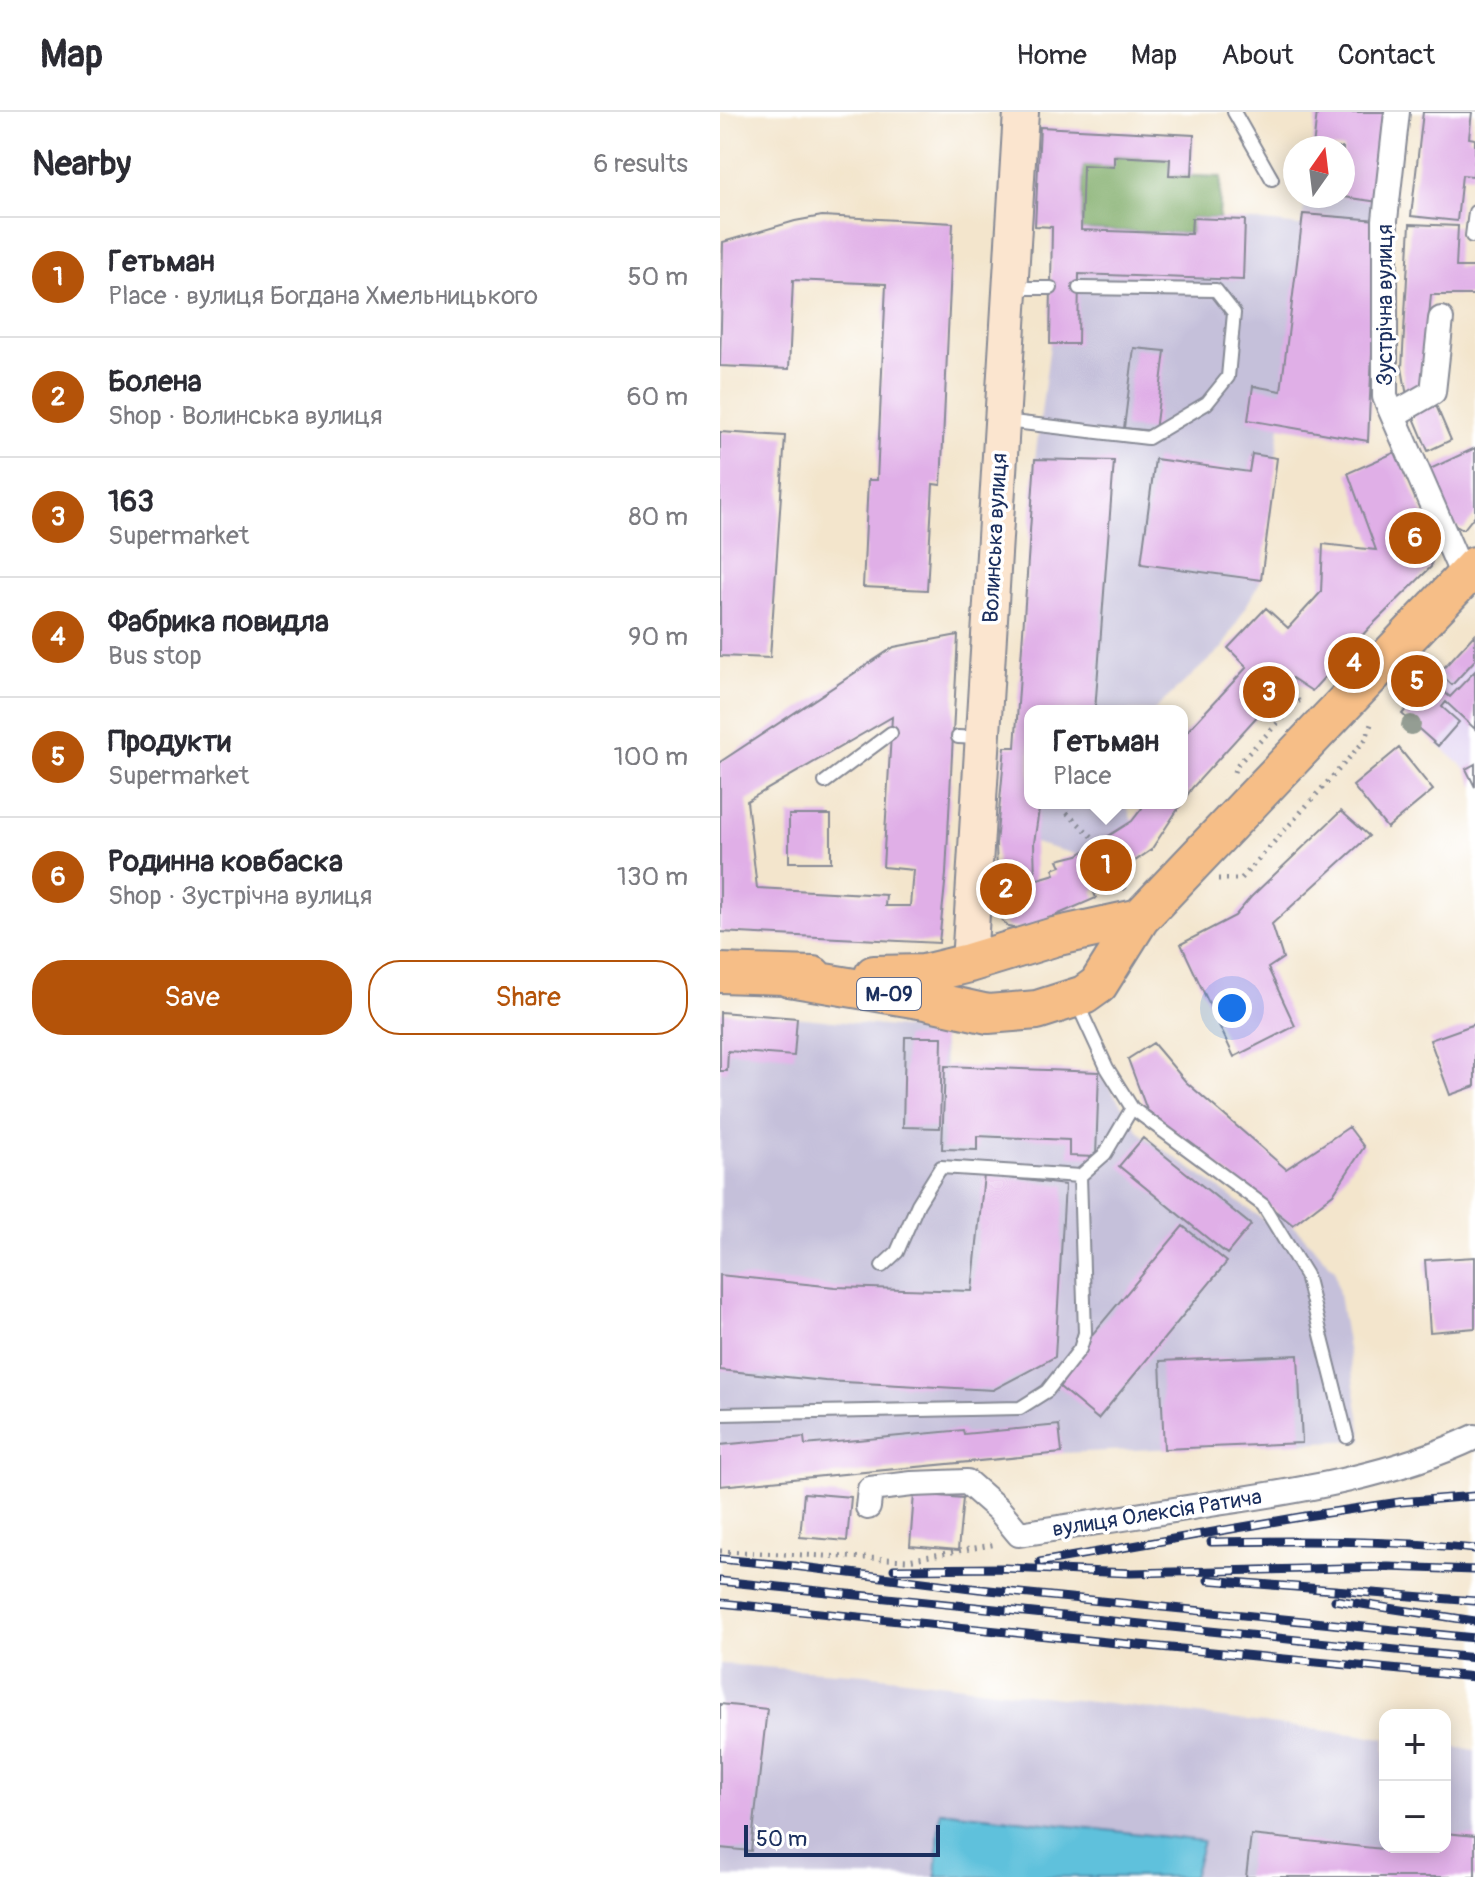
<!DOCTYPE html>
<html lang="en">
<head>
<meta charset="utf-8">
<style>
	:root { --surface:#fff; --page:#f7f7f7; --text:#2b2b33; --muted:#7c7c81; --line:#e1e1e2; --accent:#b45309 }
	body { margin:0; font-family:Pangolin,sans-serif; background:var(--page); color:var(--text) }
	.controls { position:absolute; right:24px; bottom:24px; display:grid; overflow:hidden; border-radius:16px; box-shadow:0 4px 20px #0003 }
	.controls button { width:72px; height:72px; display:grid; place-items:center; padding:0; border:0; border-bottom:2px solid var(--line); background:var(--surface); color:var(--text); font:40px sans-serif }
	.compass { position:absolute; left:563px; top:24px; width:72px; height:72px; border-radius:50%; background:var(--surface); box-shadow:0 4px 20px #0003; rotate:14deg }
	.scale { position:absolute; left:24px; bottom:20px; width:196px; box-sizing:border-box; padding-left:8px; border:4px solid #1b2f5e; border-top:0; font-size:22px; line-height:28px; white-space:nowrap; color:#1b2f5e; -webkit-text-stroke:6px #fff; paint-order:stroke }
	.you { position:absolute; left:512px; top:896px; width:28px; height:28px; margin:-20px; border:6px solid #fff; border-radius:50%; background:#1a73e8; box-shadow:0 0 0 12px #1a73e833 }
	.badge { display:grid; place-items:center; width:52px; height:52px; border-radius:50%; background:var(--accent); color:#fff; font-size:26px; font-weight:700 }
	.pin { position:absolute; translate:-50% -50%; border:4px solid #fff; box-shadow:0 2px 8px #0006 }
	.popup { position:absolute; left:304px; top:593px; width:164px; height:104px; box-sizing:border-box; display:grid; place-content:center; border-radius:16px; background:var(--surface); filter:drop-shadow(0 2px 6px #0005); font-size:26px; white-space:nowrap; color:var(--muted) }
	.popup b { font-size:30px; color:var(--text) }
	.popup::after { content:''; position:absolute; left:50%; top:100%; margin-left:-16px; border:16px solid transparent; border-top-color:var(--surface) }
	.list { margin:0; padding:0; list-style:none }
	h2 { display:flex; justify-content:space-between; align-items:center; height:104px; margin:0; padding:0 32px; font-size:34px }
	h2 small { font-size:26px; font-weight:400; color:var(--muted) }
	.list li { display:grid; grid-template-columns:52px 1fr auto; gap:24px; align-items:center; box-sizing:border-box; height:120px; padding:0 32px; border-top:2px solid var(--line) }
	.list b { display:block; font-size:30px; white-space:nowrap }
	.list p { margin:0; font-size:26px; white-space:nowrap; color:var(--muted) }
	.list em { font-size:26px; font-style:normal; color:var(--muted) }
	.actions { display:flex; gap:16px; padding:24px 32px }
	.actions a { flex:1; padding:18px 0; border:2px solid var(--accent); border-radius:32px; text-align:center; font-size:28px; color:var(--accent) }
	.actions .main { background:var(--accent); color:#fff }
	.map { position:relative; flex:none; width:755px; height:1765px; overflow:hidden }
	header { display:flex; align-items:center; gap:48px; box-sizing:border-box; height:112px; padding:0 40px; background:var(--surface); border-bottom:2px solid var(--line) }
	header strong { font-size:38px }
	nav { display:flex; gap:44px; margin-inline-start:auto; font-size:28px }
	main { display:flex }
	aside { flex:1; background:var(--surface) }
	.map>svg:first-child { display:block }
	.built { fill:#e2d4f3 }
	.industrial { fill:#c5c0da }
	.forest { fill:#79a862; stroke:#4a6c60; stroke-width:2 }
	.water { fill:#5ec1dc; stroke:#3c789d; stroke-width:2 }
	.building { fill:#e0afe7; fill-rule:evenodd }
	.lines { fill:none; stroke-linecap:round; stroke-linejoin:round }
	.lane-casing { stroke:#878a95; stroke-width:16 }
	.street-casing { stroke:#878a95; stroke-width:28 }
	.secondary-casing { stroke:#878a95; stroke-width:38 }
	.primary-casing { stroke:#878a95; stroke-width:42 }
	.path { stroke:#878a95; stroke-width:5; stroke-dasharray:2 6; stroke-linecap:butt }
	.lane { stroke:#fff; stroke-width:12 }
	.street { stroke:#fff; stroke-width:24 }
	.secondary { stroke:#fbe5cf; stroke-width:34 }
	.primary { stroke:#f6be87; stroke-width:38 }
	.rail-casing { stroke:#1b2f5e; stroke-width:9 }
	.rail { stroke:#fff; stroke-width:6; stroke-dasharray:18; stroke-linecap:butt }
	.tree { fill:#949d93 }
	.labels { text-anchor:middle; dominant-baseline:central; stroke-width:7; stroke-linejoin:round; paint-order:stroke }
	.shield { fill:#fff; stroke:#5f6d8e; stroke-width:2 }
	.shield-label { font-size:20px; font-weight:bold; fill:#1b2f5e }
	.street-label { font-size:22px; fill:#1b2f5e; stroke:#fff }
</style>
</head>
<body>
<header>
<strong>Map</strong>
<nav><a>Home</a><a>Map</a><a>About</a><a>Contact</a></nav>
</header>
<main>
<aside>
<h2>Nearby<small>6 results</small></h2>
<ul class="list">
<li><span class="badge">1</span><div><b>Гетьман</b><p>Place · вулиця Богдана Хмельницького</p></div><em>50 m</em></li>
<li><span class="badge">2</span><div><b>Болена</b><p>Shop · Волинська вулиця</p></div><em>60 m</em></li>
<li><span class="badge">3</span><div><b>163</b><p>Supermarket</p></div><em>80 m</em></li>
<li><span class="badge">4</span><div><b>Фабрика повидла</b><p>Bus stop</p></div><em>90 m</em></li>
<li><span class="badge">5</span><div><b>Продукти</b><p>Supermarket</p></div><em>100 m</em></li>
<li><span class="badge">6</span><div><b>Родинна ковбаска</b><p>Shop · Зустрічна вулиця</p></div><em>130 m</em></li>
</ul>
<div class="actions"><a class="main">Save</a><a>Share</a></div>
</aside>
<div class="map">
<svg width="755" height="1765" viewBox="0 0 755 1765">
	<rect width="100%" height="100%" fill="#fff"/>
	<filter id="ink" filterUnits="userSpaceOnUse"><feTurbulence type="fractalNoise" baseFrequency=".0125" numOctaves="2"/><feDisplacementMap in="SourceGraphic" scale="16" xChannelSelector="R" yChannelSelector="G"/><feConvolveMatrix kernelMatrix="1 2 1 2 8 2 1 2 1" color-interpolation-filters="sRGB"/></filter>
	<filter id="wash" filterUnits="userSpaceOnUse"><feTurbulence type="fractalNoise" baseFrequency=".006" numOctaves="4" result="noise"/><feDisplacementMap in="SourceGraphic" scale="32" xChannelSelector="R" yChannelSelector="G"/><feGaussianBlur stdDeviation="1.8" result="paint"/><feColorMatrix in="noise" values="0 0 0 0 0 0 0 0 0 0 0 0 0 0 0 0 0 1.4 0 .05"/><feComposite in="paint" operator="in"/></filter>
	<g filter="url(#wash)">
		<rect width="100%" height="100%" fill="#f3e5cc"/>
		<path class="built" d="M755,522V675L746,657L682,602Z"/>
		<path class="industrial" d="M597,0H670L658,108L648,329L560,314L541,468L503,535L433,599H310V691H406L412,709L430,738L373,778L358,743L314,731L276,732L285,635H295L315,347L330,232L332,115L471,122L472,106L525,108L581,114L586,84H623V36H592Z
			M0,900L85,906L192,917L222,925L225,954L379,960L420,1021L547,1110L559,1098L615,1158L643,1328L342,1341L0,1374Z
			M0,1552L145,1562L665,1626V1735H725V1634L755,1638V1765H0Z"/>
		<path class="forest" d="M394,44L450,47V63L501,65L499,107L472,106L471,122L361,118L363,53L393,55Z"/>
		<path class="water" d="M220,1699L483,1729L473,1765H216Z"/>
		<g id="blocks">
			<path class="building" d="M597,0H670L659,90L623,85V36H593Z
				M703,0H752L749,26L755,27V47L753,64L742,63L737,109L691,104Z
				M320,15L474,23L472,64L449,63L450,47L394,44V55L363,53L361,118L471,122L472,106L525,108L523,168L359,162L358,232H330L332,115L315,114Z
				M583,102L658,108L648,329L528,308L533,274L561,279Z
				M102,104L233,111L221,373L213,372L207,478L143,475L148,368H157L166,172L73,168L69,257L0,254L3,130L75,109Z
				M690,112L738,114L736,155H755V183H711L703,270L687,284L682,256Z
				M414,236L445,239L435,319L404,316Z
				M715,291L731,328L708,339L692,301Z
				M0,320L65,324L50,546L0,544Z
				M755,336V403L744,417H741L733,412L710,357Z
				M678,339L714,431L711,455L649,516L592,579L572,566L472,676L462,691V625L527,555L508,536L546,496L568,516L601,480L603,432L656,438L628,361Z
				M532,342L557,346L541,468L421,452L435,347L529,360Z
				M315,347L394,349L375,599H310V691H320L314,731L315,768L335,762L333,757L341,754L338,748L358,743L412,709L422,696L420,691H462L431,738L373,778L376,786L304,817L288,815L279,805L275,791L277,760L276,732L285,635H295Z
				M755,522V548L732,573L719,561Z
				M238,523L226,762L219,831L0,820V650L174,535ZM172,605L163,755L193,758L190,794H165L166,783L37,776L27,689Z
				M755,559V617L726,590L722,595L739,610L718,634L682,602L711,569L730,585Z
				M679,636L713,678L667,716L633,674Z
				M755,652V675L746,657Z
				M621,699L649,724L552,812L563,846L548,856L575,914L514,945L461,832L515,804L531,785Z
				M69,703H111V750H69Z
				M0,900L77,906L74,944L8,939L7,959H0Z
				M755,912V974L730,983L710,928Z
				M185,925H222L220,1016L183,1015Z
				M433,931L466,970L566,1057L629,1015L644,1035L613,1082L573,1113L427,998L408,947Z
				M225,954L379,960L376,1045L349,1044V1028L257,1024V1038L222,1037Z
				M423,1026L531,1113L507,1142L399,1054Z
				M264,1063L345,1073L335,1245L273,1278L105,1269L0,1258V1163L115,1175L252,1179Z
				M463,1114L507,1150L378,1307L335,1271L360,1237Z
				M755,1145V1216L710,1220L705,1148Z
				M578,1243L582,1331L444,1337L440,1249Z
				M339,1313L342,1341L0,1374V1333L84,1325L85,1333L243,1318L244,1322Z
				M84,1381L131,1385L127,1429L80,1425Z
				M194,1382L243,1386L238,1438L190,1434Z
				M0,1592L47,1597L31,1739L0,1736Z
				M725,1721L755,1724V1765H526L531,1723L662,1737L663,1725H665V1735H725Z"/>
		</g>
	</g>
	<g filter="url(#ink)">
		<use href="#blocks" fill-opacity="0" stroke="#878a95" stroke-width="2"/>
		<g class="lines">
			<defs>
				<path id="lane" d="M514,0L552,67
					M752,124L755,100
					M294,176H331
					M285,309L428,326L487,291L508,265L514,201L496,178L359,176
					M238,625L260,626
					M105,670L171,621
					M364,888L363,904L387,956L412,996L543,1093L586,1163L627,1325
					M162,1154L177,1140L198,1092L221,1055L360,1064L385,1042L412,996
					M0,1302L300,1296L327,1279L360,1237L365,1221L360,1064"/>
				<path id="street" d="M677,0L665,108V285L744,466
					M673,303L713,280L721,207
					M148,1395L150,1377L192,1372L247,1370L279,1398L299,1422C365,1412 431,1402 497,1391C584,1378 675,1363 755,1325"/>
				<path id="secondary" d="M249,851L301,0"/>
				<path id="primary" d="M0,861L93,864
					M154,863L204,862L249,851L334,825L420,806
					M69,865L205,888L268,902L317,898L364,883L378,873L420,806L755,454"/>
			</defs>
			<use href="#lane" class="lane-casing"/>
			<use href="#street" class="street-casing"/>
			<use href="#secondary" class="secondary-casing"/>
			<use href="#primary" class="primary-casing"/>
			<path class="path" d="M514,660L516,654L579,589H584
				M347,701L378,730
				M394,764L407,779
				M498,767H521L646,627L652,609
				M0,1439L188,1448L277,1432"/>
			<use href="#lane" class="lane"/>
			<use href="#street" class="street"/>
			<use href="#secondary" class="secondary"/>
			<use href="#primary" class="primary"/>
			<defs>
				<path id="rail" d="M491,1430C579,1428 667,1428 755,1437
					M0,1447L74,1454L259,1477L755,1526
					M320,1450L586,1404L680,1390L755,1384
					M174,1457L284,1456L411,1461L668,1455L755,1458
					M488,1468L755,1489
					M0,1469L755,1546
					M615,1488L755,1509
					M0,1491L387,1530L755,1565"/>
			</defs>
			<use href="#rail" class="rail-casing"/>
			<use href="#rail" class="rail"/>
		</g>
		<circle class="tree" cx="691" cy="613" r="10"/>
	</g>
	<g class="labels">
		<rect class="shield" x="137" y="866" width="64" height="32" rx="6"/>
		<g class="shield-label">
			<text x="169" y="882">М-09</text>
		</g>
		<g class="street-label">
			<text transform="translate(665 193) rotate(-90)">Зустрічна вулиця</text>
			<text transform="translate(275 426) rotate(-87)">Волинська вулиця</text>
			<text transform="translate(437 1401) rotate(-9)">вулиця Олексія Ратича</text>
		</g>
	</g>
</svg>
<div class="controls">
<button>+</button>
<button>−</button>
</div>
<svg class="compass" viewBox="-18 -18 36 36"><path d="M0-13l5 13h-10z" fill="#e53935"/><path d="M0 13l5-13h-10z" fill="#7c7c81"/></svg>
<div class="scale">50 m</div>
<div class="you"></div>
<div class="pin badge" style="left:386px;top:753px">1</div>
<div class="popup"><b>Гетьман</b>Place</div>
<div class="pin badge" style="left:286px;top:777px">2</div>
<div class="pin badge" style="left:549px;top:580px">3</div>
<div class="pin badge" style="left:634px;top:551px">4</div>
<div class="pin badge" style="left:697px;top:569px">5</div>
<div class="pin badge" style="left:695px;top:426px">6</div>
</div>
</main>
</body>
</html>
